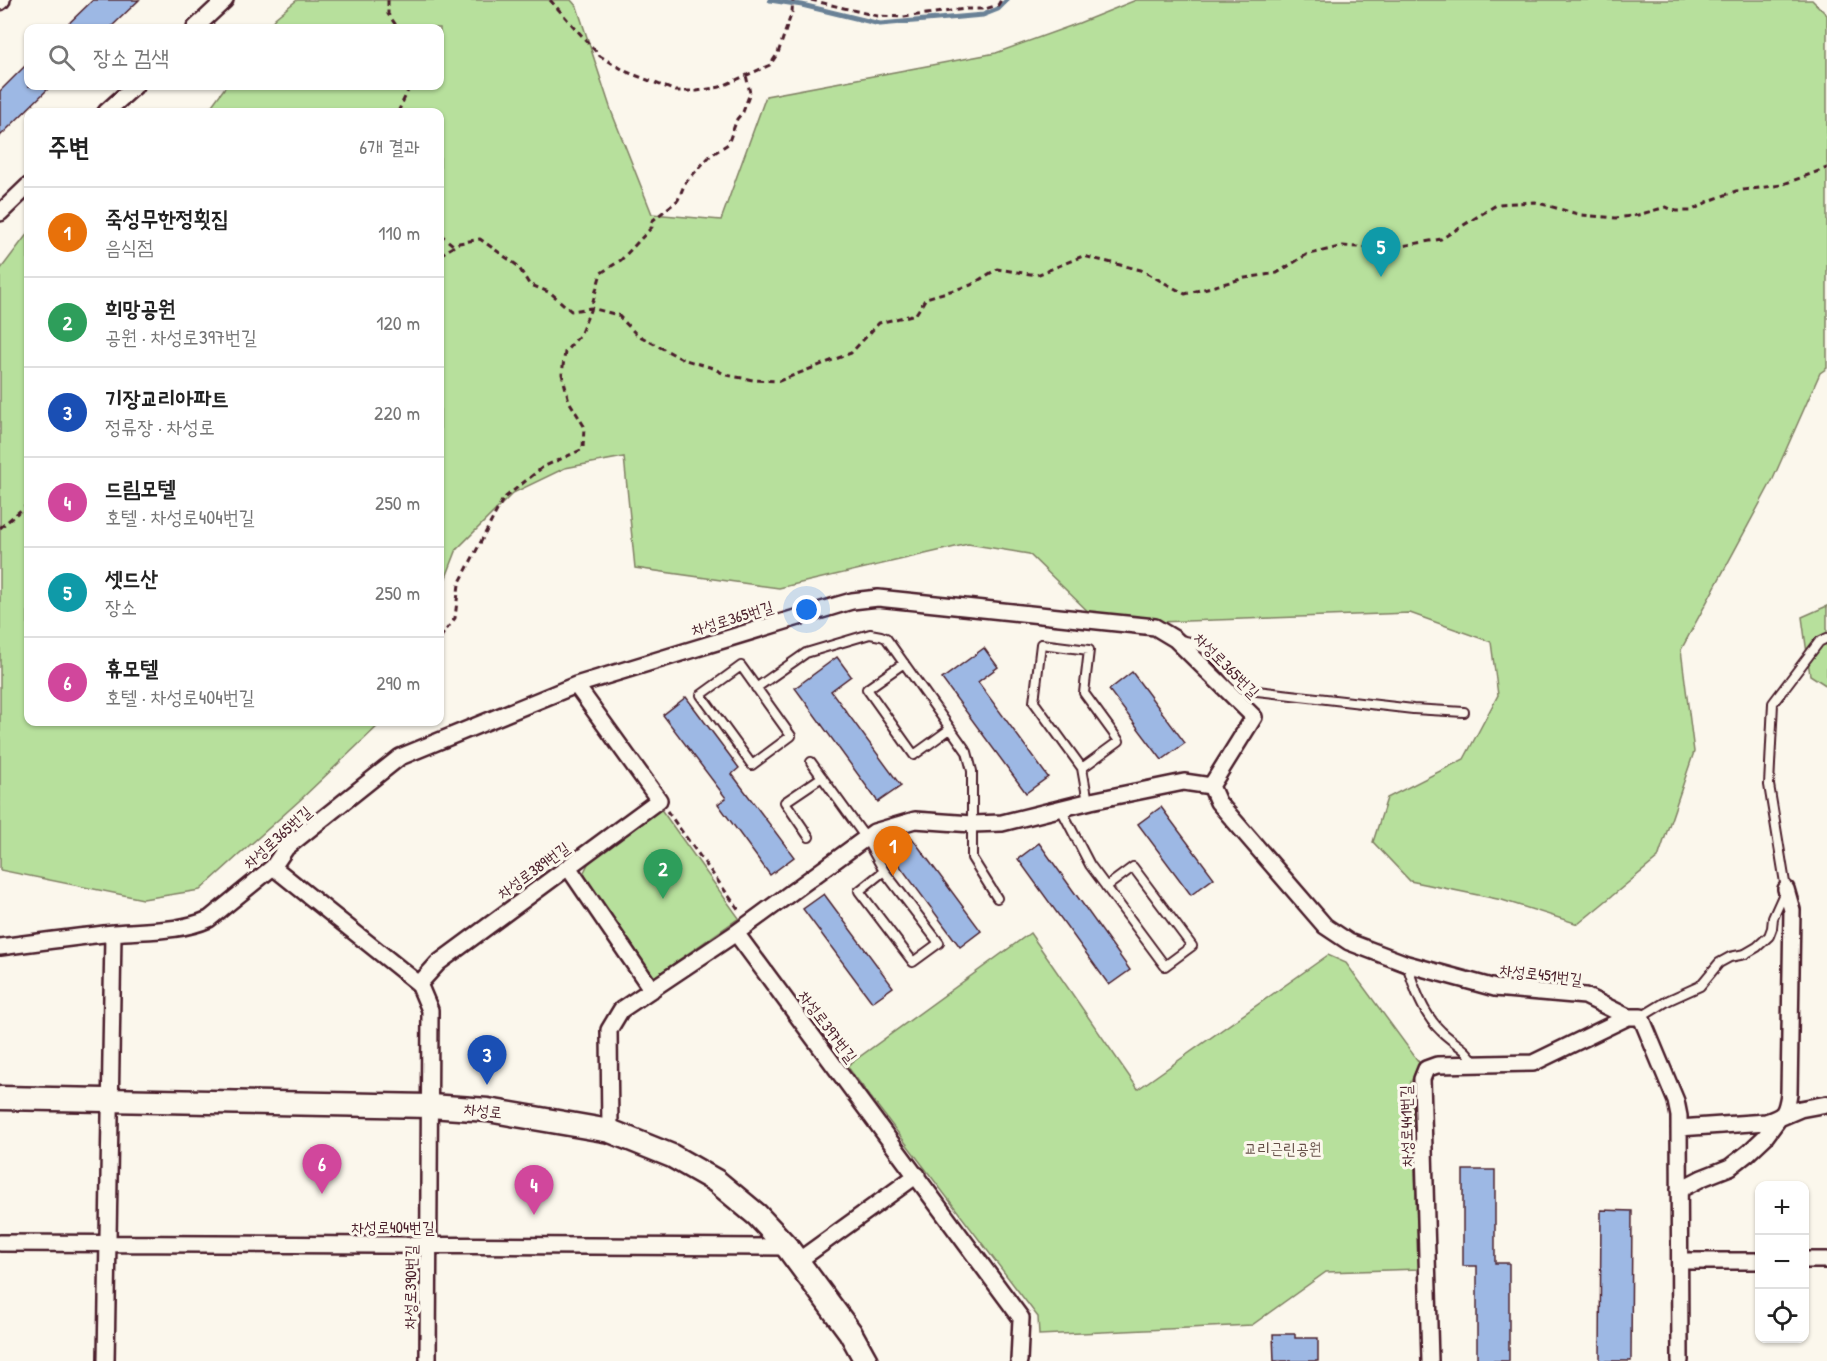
<!DOCTYPE html>
<html lang="ko">
<head>
<meta charset="utf-8">
<style>
	:root { --surface:#fff; --page:#f6f6f6; --text:#222; --muted:#767676; --line:#e0e0e0; --accent:#b45309 }
	body { margin:0; font-family:"Patrick Hand","Poor Story",sans-serif; background:var(--page); color:var(--text) }
	.controls { position:absolute; right:18px; bottom:18px; display:grid; overflow:hidden; border-radius:12px; box-shadow:0 2px 4px #0004 }
	.controls button { width:54px; height:54px; display:grid; place-items:center; padding:0; border:0; border-bottom:2px solid var(--line); background:var(--surface); color:var(--text); font:30px sans-serif }
	.you { position:absolute; left:807px; top:610px; width:21px; height:21px; margin:-15px; border:4px solid #fff; border-radius:50%; background:#1a73e8; box-shadow:0 0 0 9px #1a73e833 }
	.badge { display:grid; place-items:center; width:39px; height:39px; border-radius:50%; background:var(--accent); color:#fff; font-size:20px; font-weight:700 }
	.pin { position:absolute; translate:-50% -50px; filter:drop-shadow(0 2px 3px #0008) }
	.pin::after { content:''; position:absolute; top:32px; width:21px; height:18px; background:inherit; clip-path:polygon(0 0,100% 0,50% 100%) }
	.list { margin:0; padding:0; list-style:none }
	h2 { display:flex; justify-content:space-between; align-items:center; height:78px; margin:0; padding:0 24px; font-size:26px }
	h2 small { font-size:20px; font-weight:400; color:var(--muted) }
	.list li { display:grid; grid-template-columns:39px 1fr auto; gap:18px; align-items:center; box-sizing:border-box; height:90px; padding:0 24px; border-top:2px solid var(--line) }
	.list b { display:block; font-size:22px; white-space:nowrap }
	.list p { margin:0; font-size:20px; white-space:nowrap; color:var(--muted) }
	.list em { font-size:20px; font-style:normal; color:var(--muted) }
	.icon { flex:none; width:33px; height:33px; fill:none; stroke:currentColor; stroke-width:2; stroke-linecap:round; stroke-linejoin:round }
	.map { position:relative; flex:none; width:1827px; height:1361px; overflow:hidden }
	.search { position:absolute; background:var(--surface); box-shadow:0 2px 4px #0004; left:24px; top:24px; width:420px; height:66px; display:flex; align-items:center; gap:15px; box-sizing:border-box; padding:0 21px; border-radius:12px; color:var(--muted); font-size:22px }
	.panel { position:absolute; background:var(--surface); box-shadow:0 2px 4px #0004; left:24px; top:108px; width:420px; height:618px; border-radius:12px }
	.map>svg:first-child { display:block }
	.green { fill:#b7e09c; stroke:#808064; stroke-width:1.5 }
	.lines { fill:none; stroke-linecap:round; stroke-linejoin:round }
	.stream { stroke:#698196; stroke-width:5 }
	.building { fill:#9db8e4; stroke:#4a1f2b; stroke-width:1.5 }
	.service-casing { stroke:#4a1f2b; stroke-width:12 }
	.minor-casing { stroke:#4a1f2b; stroke-width:20 }
	.secondary-casing { stroke:#4a1f2b; stroke-width:27 }
	.path { stroke:#4a1f2b; stroke-width:3; stroke-dasharray:6 4.5; stroke-linecap:butt }
	.service { stroke:#fbf7ec; stroke-width:8 }
	.minor { stroke:#fbf7ec; stroke-width:15 }
	.secondary { stroke:#fbf7ec; stroke-width:22 }
	.labels { text-anchor:middle; dominant-baseline:central; stroke-width:6; stroke-linejoin:round; paint-order:stroke }
	.street-label { font-size:16px; fill:#4a1f2b; stroke:#fbf7ec }
	.park-label { font-size:16px; fill:#654f47; stroke:#fbf7ec }
</style>
</head>
<body>
<div class="map">
<svg width="1827" height="1361" viewBox="0 0 1827 1361">
	<rect width="100%" height="100%" fill="#fbf7ec"/>
	<filter id="ink" filterUnits="userSpaceOnUse"><feTurbulence type="fractalNoise" baseFrequency=".0167" numOctaves="2"/><feDisplacementMap in="SourceGraphic" scale="12" xChannelSelector="R" yChannelSelector="G"/><feConvolveMatrix kernelMatrix="1 2 1 2 8 2 1 2 1" color-interpolation-filters="sRGB"/></filter>
	<g filter="url(#ink)">
		<path class="green" d="M297,0H571L577,7L612,113L652,214L721,220L766,96L996,53L1079,23L1136,0H1812L1827,15V368L1820,373L1773,479L1681,650L1694,752L1658,858L1578,924L1502,900L1410,881L1373,842L1387,798L1464,759L1498,695L1491,642L1410,613L1101,624L1029,554L968,544L779,588L635,568L624,457L565,468L513,493L457,549L440,593V112H207L226,86H440V28H267L275,18Z
			M28,233V722H382L299,801L200,890L143,899L0,870V270Z
			M1827,606V686L1810,675L1802,617Z
			M660,808L739,918L654,977L586,880L584,872L591,858Z
			M1030,933L1138,1089L1328,955L1346,963L1421,1065L1417,1068L1411,1082L1419,1269L1326,1272L1252,1325L1039,1335L1038,1317L847,1066Z"/>
		<g class="lines">
			<path class="stream" d="M770,0L802,5L880,24L983,15L998,9L1007,0"/>
		</g>
		<path class="building" d="M93,0H139L110,28H64Z
			M28,63V86H51L0,136V91Z
			M984,648L998,667L978,682L1048,777L1026,793L942,679Z
			M837,657L851,676L831,691L901,786L878,802L795,688Z
			M1132,672L1185,743L1162,760L1109,690Z
			M686,697L739,768L732,774L794,857L770,875L718,804L726,798L663,715Z
			M1161,807L1214,878L1191,895L1138,824Z
			M912,838L981,931L960,947L891,854Z
			M1039,843L1130,970L1109,985L1018,859Z
			M824,894L893,987L872,1002L803,909Z
			M1463,1170H1495V1263H1509V1361H1477V1266H1463Z
			M1601,1210L1632,1211L1631,1361H1600Z
			M1273,1334H1295V1338H1318V1361H1274Z"/>
		<g class="lines">
			<defs>
				<path id="service" d="M1180,640L1190,642L1210,651L1235,680L1257,691L1413,709L1464,712
					M904,663L867,689L914,755L950,729
					M741,666L791,736L752,765L701,695Z
					M756,688L806,653L870,634L881,636L886,638L967,752L972,771V858L997,898
					M811,762L865,837L884,871L939,943L913,962L859,891L884,871
					M1082,768L1119,741L1084,693L1089,650L1041,644L1034,702L1082,768L1088,802
					M1061,809L1090,865L1165,966L1192,946L1133,867L1106,887
					M809,837L785,802L822,777
					M1407,964C1414,988 1423,1014 1441,1031C1453,1043 1468,1049 1475,1064
					M1641,1017L1669,1000L1700,986L1719,963L1730,957L1745,954L1757,947L1769,936L1772,928L1773,918L1786,889L1769,785L1773,703L1819,642L1827,638"/>
				<path id="minor" d="M0,2L2,0
					M195,28L225,0
					M106,112L135,86
					M0,213L28,186
					M1211,786L1218,802L1325,926L1349,942L1407,964L1495,988L1585,996L1628,1017H1641L1676,1101L1679,1116L1680,1361
					M273,867L419,984L430,1010L428,1361
					M568,867L652,990
					M736,933L1021,1318L1019,1361
					M0,947C38,942 76,937 114,933C146,930 180,932 209,919L273,867L286,848L400,757L576,685L838,605L852,601L878,598L1155,627L1175,639L1254,717L1211,786
					M419,984L438,963L659,800L576,685
					M1679,1128L1766,1122C1785,1116 1786,1113 1789,1094L1792,910L1786,889
					M610,1131L609,1030L621,1010L736,933L874,832L915,820L972,824L1002,823L1091,801L1184,782L1211,786
					M1679,1190L1702,1178L1730,1167L1748,1153L1765,1137L1779,1118L1800,1109L1827,1104
					M0,1243L787,1247
					M1804,1260H1827
					M798,1261L917,1175
					M1680,1261H1760
					M106,1361L113,934
					M1430,1361L1422,1079L1426,1069L1437,1065L1533,1063L1628,1017"/>
				<path id="secondary" d="M0,1098L430,1106L488,1110L610,1131L672,1156L716,1181L757,1215L787,1247L850,1332L866,1361"/>
			</defs>
			<use href="#service" class="service-casing"/>
			<use href="#minor" class="minor-casing"/>
			<use href="#secondary" class="secondary-casing"/>
			<path class="path" d="M388,0V14L398,28
				M550,0L600,56L627,72L676,91H697L720,87L770,65L778,53L792,12L793,0
				M811,0L877,16L903,17L966,9H985L998,5L1001,0
				M398,112L410,86
				M440,234L453,245
				M440,255L459,243L480,239L518,266L529,284L551,293L571,311L591,308L618,315L636,334L682,359L713,368L726,375L753,380L779,381L851,353L879,323L916,314L926,298L971,285L997,269L1037,275L1083,256L1141,270L1185,294L1245,278L1277,273L1306,255L1343,246L1385,249L1441,239L1498,204L1535,202L1581,215L1616,218L1638,215L1666,207L1676,211H1691L1709,201L1736,191L1781,185L1827,168
				M0,528L28,504
				M440,638L455,618L459,584L503,499L543,467L583,449L584,426L569,401L562,374L565,352L580,335L591,308L601,273L621,260L652,227V221L678,200L685,183L710,156L728,144L737,119L743,112L750,93L746,75
				M667,811L739,910"/>
			<use href="#service" class="service"/>
			<use href="#minor" class="minor"/>
			<use href="#secondary" class="secondary"/>
		</g>
	</g>
	<g class="labels">
		<g class="street-label">
			<text transform="translate(732 618) rotate(-17)">차성로365번길</text>
			<text transform="translate(1227 665) rotate(45)">차성로365번길</text>
			<text transform="translate(277 837) rotate(-42)">차성로365번길</text>
			<text transform="translate(533 870) rotate(-36)">차성로389번길</text>
			<text transform="translate(1541 974) rotate(7)">차성로451번길</text>
			<text transform="translate(828 1026) rotate(53)">차성로397번길</text>
			<text transform="translate(483 1110) rotate(6)">차성로</text>
			<text transform="translate(1406 1126) rotate(-91)">차성로441번길</text>
			<text x="393" y="1227">차성로404번길</text>
			<text transform="translate(410 1287) rotate(-89)">차성로390번길</text>
		</g>
		<g class="park-label">
			<text x="1283" y="1148">교리근린공원</text>
		</g>
	</g>
</svg>
<div class="controls">
<button>+</button>
<button>−</button>
<button><svg class="icon" aria-label="locate" viewBox="0 0 24 24"><circle cx="12" cy="12" r="6"/><path d="M12 2v4M12 18v4M2 12h4M18 12h4"/></svg></button>
</div>
<div class="you"></div>
<div class="pin badge" style="left:893px;top:876px;background:#e8710a">1</div>
<div class="pin badge" style="left:663px;top:899px;background:#2e9e5b">2</div>
<div class="pin badge" style="left:487px;top:1085px;background:#1a4fb4">3</div>
<div class="pin badge" style="left:534px;top:1215px;background:#d1479c">4</div>
<div class="pin badge" style="left:1381px;top:277px;background:#0f9aa8">5</div>
<div class="pin badge" style="left:322px;top:1194px;background:#d1479c">6</div>
<div class="search"><svg class="icon" aria-label="search" viewBox="0 0 24 24"><circle cx="10" cy="10" r="6"/><path d="M15 15l6 6"/></svg>장소 검색</div>
<section class="panel">
<h2>주변<small>6개 결과</small></h2>
<ul class="list">
<li><span class="badge" style="background:#e8710a">1</span><div><b>죽성무한정횟집</b><p>음식점</p></div><em>110 m</em></li>
<li><span class="badge" style="background:#2e9e5b">2</span><div><b>희망공원</b><p>공원 · 차성로397번길</p></div><em>120 m</em></li>
<li><span class="badge" style="background:#1a4fb4">3</span><div><b>기장교리아파트</b><p>정류장 · 차성로</p></div><em>220 m</em></li>
<li><span class="badge" style="background:#d1479c">4</span><div><b>드림모텔</b><p>호텔 · 차성로404번길</p></div><em>250 m</em></li>
<li><span class="badge" style="background:#0f9aa8">5</span><div><b>셋드산</b><p>장소</p></div><em>250 m</em></li>
<li><span class="badge" style="background:#d1479c">6</span><div><b>휴모텔</b><p>호텔 · 차성로404번길</p></div><em>290 m</em></li>
</ul>
</section>
</div>
</body>
</html>
